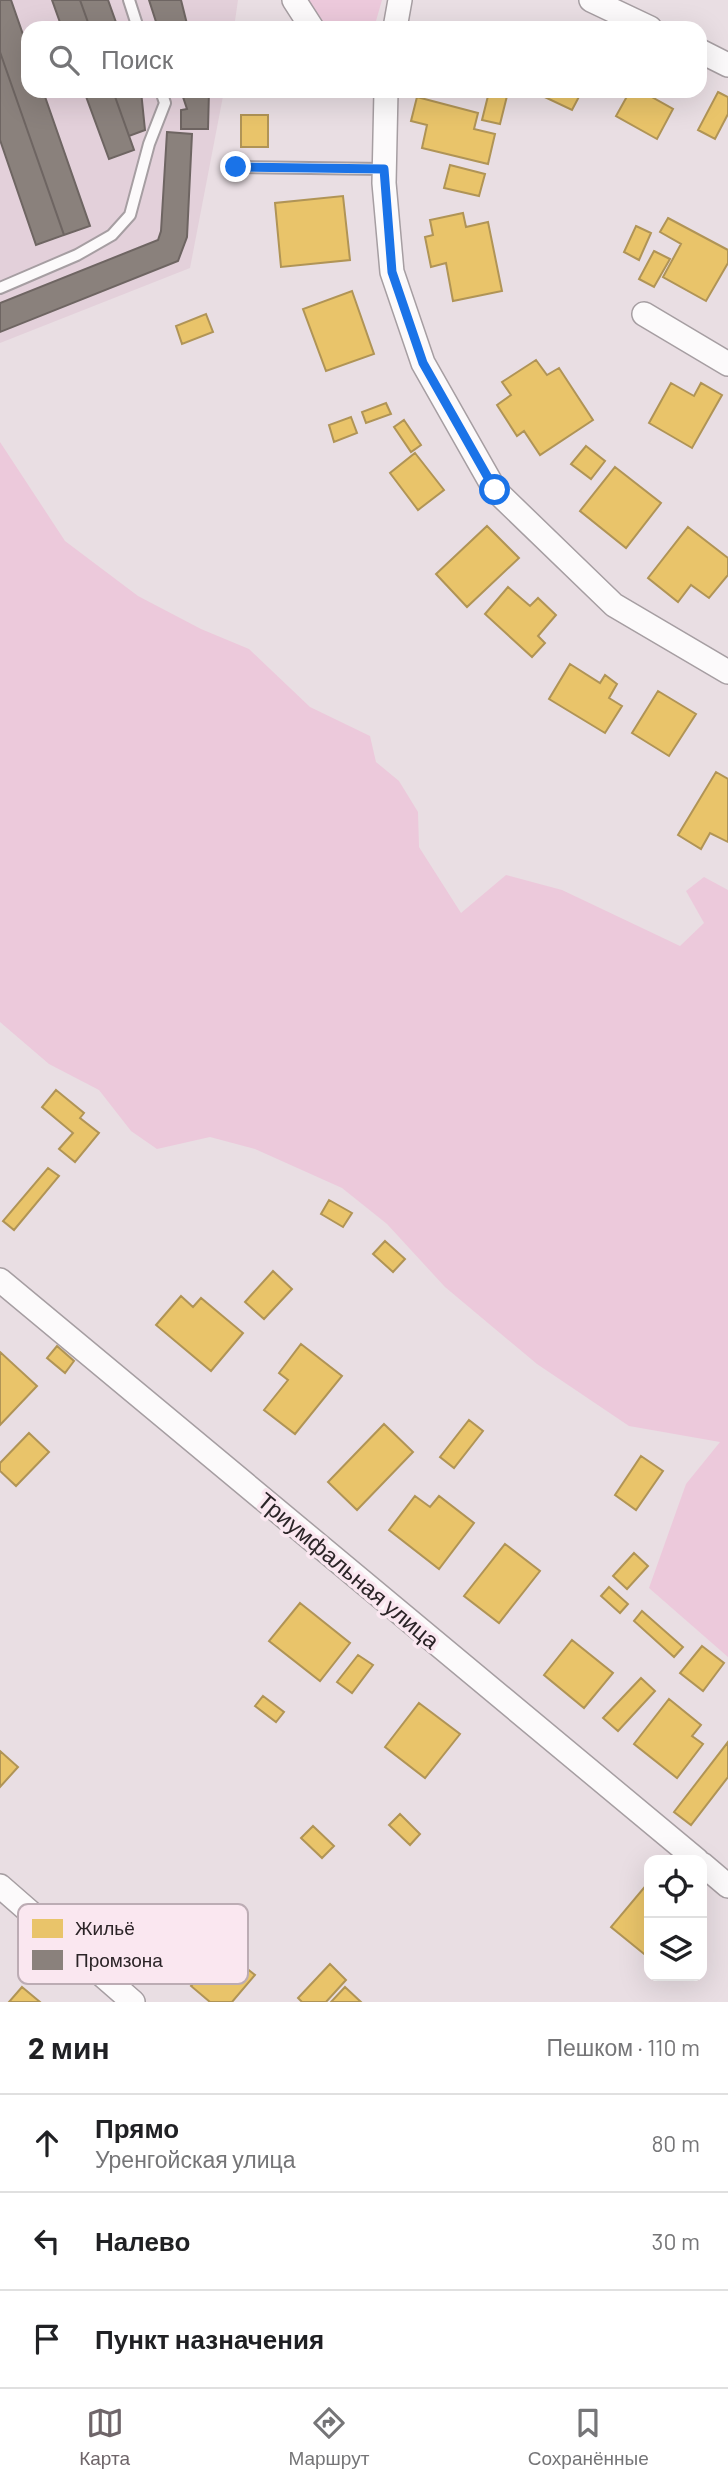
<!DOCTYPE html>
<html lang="ru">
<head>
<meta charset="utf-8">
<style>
	:root { --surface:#fff; --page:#f2f2f2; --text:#202124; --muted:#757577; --line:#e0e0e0; --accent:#6e6569 }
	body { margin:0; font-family:Barlow,sans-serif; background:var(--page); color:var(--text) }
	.controls { position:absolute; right:21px; bottom:21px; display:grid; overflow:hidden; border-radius:14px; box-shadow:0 7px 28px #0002 }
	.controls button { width:63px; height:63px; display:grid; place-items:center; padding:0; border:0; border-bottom:2px solid var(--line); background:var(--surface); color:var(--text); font:35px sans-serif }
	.stop { position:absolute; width:21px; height:21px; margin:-16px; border:5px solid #1a73e8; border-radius:50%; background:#fff }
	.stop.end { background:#1a73e8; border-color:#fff; box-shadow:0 2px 7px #0008 }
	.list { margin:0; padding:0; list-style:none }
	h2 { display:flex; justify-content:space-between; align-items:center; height:91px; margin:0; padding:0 28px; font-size:30px }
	h2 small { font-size:23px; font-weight:400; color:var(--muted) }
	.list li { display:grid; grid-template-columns:46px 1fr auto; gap:21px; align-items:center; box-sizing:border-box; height:98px; padding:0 28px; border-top:2px solid var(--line) }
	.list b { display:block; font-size:26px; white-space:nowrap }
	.list p { margin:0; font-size:23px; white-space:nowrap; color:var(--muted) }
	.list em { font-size:23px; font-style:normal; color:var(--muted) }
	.icon { flex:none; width:38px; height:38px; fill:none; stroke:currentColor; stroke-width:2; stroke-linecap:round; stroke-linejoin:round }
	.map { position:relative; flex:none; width:728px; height:2002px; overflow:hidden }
	.search { position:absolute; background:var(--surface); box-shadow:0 7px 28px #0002; left:21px; right:21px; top:21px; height:77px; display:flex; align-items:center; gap:18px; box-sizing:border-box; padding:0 24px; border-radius:21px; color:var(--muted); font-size:26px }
	.sheet { height:385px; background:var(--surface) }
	nav { display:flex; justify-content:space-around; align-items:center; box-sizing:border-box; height:98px; border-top:2px solid var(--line); background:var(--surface); font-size:19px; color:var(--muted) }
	nav a { display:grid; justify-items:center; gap:4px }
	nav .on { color:var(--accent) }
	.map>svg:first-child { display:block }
	.built { fill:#e3d0da }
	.green { fill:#ecc9db }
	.homes { fill:#e9c46a; stroke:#b09456; stroke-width:2 }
	.industry { fill:#8a817c; stroke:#6e6562; stroke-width:2 }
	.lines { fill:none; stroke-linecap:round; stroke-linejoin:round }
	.service-casing { stroke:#a69ea2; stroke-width:14 }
	.minor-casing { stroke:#a69ea2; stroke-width:26 }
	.service { stroke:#fcfafb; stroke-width:10 }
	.minor { stroke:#fcfafb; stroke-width:23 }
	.route { stroke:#1a73e8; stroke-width:9 }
	.labels { text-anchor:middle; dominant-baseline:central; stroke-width:7; stroke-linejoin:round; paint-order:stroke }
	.street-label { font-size:23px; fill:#2b2427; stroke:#fae7f0 }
	.key { fill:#fae7f0; stroke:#bcacb4; stroke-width:2 }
	.key-label { font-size:19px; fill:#2b2427 }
</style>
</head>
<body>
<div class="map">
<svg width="728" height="2002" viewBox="0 0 728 2002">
	<rect width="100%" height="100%" fill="#e9dee3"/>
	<path class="built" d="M0,0H238L234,28H28V91H224L190,268L0,343Z"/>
	<path class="green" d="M308,0H382L374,28C347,28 316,32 308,0Z
		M0,442L65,541L138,596L201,629L249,649L310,707L370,736L376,762L399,781L418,812L419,847L461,913L506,875L562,890L680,946L704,923L686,891L704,877L728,890V1657L649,1588L686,1484L720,1442L629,1426L537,1364L445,1287L387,1224L342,1188L255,1149L210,1137L157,1149L131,1131L99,1090L49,1064L0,1022Z"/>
	<path class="homes" d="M532,91H582L572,110Z
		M630,91H641L673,109L657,139L616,116Z
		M489,92L507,96L500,124L482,120Z
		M718,92L728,97V114L715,139L698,130Z
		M417,97L478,113L474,129L495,134L488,164L422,148L427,125L411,121Z
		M241,115H268V147H241Z
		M450,165L485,174L479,196L444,188Z
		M343,196L350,260L281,267L275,203Z
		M463,213L466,227L488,222L502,291L453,301L446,263L431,267L425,237L433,235L430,220Z
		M668,218L728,250V263L706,301L663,277L681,244L660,232Z
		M636,226L651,233L639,260L624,252Z
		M654,251L670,259L654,287L639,279Z
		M352,291L374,354L326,371L303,309Z
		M206,314L213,332L182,344L176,326Z
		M536,360L547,375L559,368L593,420L540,455L524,431L517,436L497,405L511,395L502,382Z
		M671,383L694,396L701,383L722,395L692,448L649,423Z
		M386,403L391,414L366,423L362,412Z
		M351,417L357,433L334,442L329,425Z
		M404,420L421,445L411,452L394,427Z
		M586,446L605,461L591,479L571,464Z
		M415,453L444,490L418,510L390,473Z
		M615,467L661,503L626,548L580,511Z
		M487,526L519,558L467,607L436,574Z
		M688,527L728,558V575L709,598L691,585L678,602L648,578Z
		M508,587L530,606L538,598L556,615L538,636L545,643L532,657L485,614Z
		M570,664L600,683L605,675L617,684L609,698L622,706L605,733L549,699Z
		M658,691L696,714L669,756L632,733Z
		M716,772L728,779V842L710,833L701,849L678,835Z
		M56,1090L84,1113L80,1118L99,1133L75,1162L59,1149L73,1133L42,1107Z
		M48,1168L59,1176L14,1230L3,1221Z
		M329,1200L352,1213L343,1227L321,1214Z
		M385,1241L405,1259L393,1272L373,1254Z
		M273,1271L292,1289L264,1319L245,1302Z
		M181,1296L193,1307L201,1298L243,1333L211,1371L156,1325Z
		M301,1344L342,1376L295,1434L264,1410L288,1380L279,1373Z
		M57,1346L74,1361L65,1373L47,1358Z
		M0,1352L37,1386L0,1425Z
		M469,1420L483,1431L454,1468L440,1457Z
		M384,1424L413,1452L357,1510L328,1482Z
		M29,1433L49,1452L16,1486L0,1471V1463Z
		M641,1456L663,1471L636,1510L615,1495Z
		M415,1496L430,1507L439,1496L474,1523L439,1569L389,1530Z
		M505,1544L540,1571L499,1623L464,1596Z
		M634,1553L648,1566L627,1589L613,1576Z
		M609,1587L628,1604L620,1613L601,1596Z
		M300,1603L350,1643L320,1681L269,1641Z
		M642,1611L683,1647L674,1657L634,1621Z
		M572,1640L613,1673L584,1708L544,1675Z
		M702,1646L724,1663L703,1691L680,1673Z
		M358,1655L373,1665L352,1693L337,1682Z
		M641,1678L655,1691L618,1731L603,1718Z
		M263,1696L284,1712L276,1722L255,1706Z
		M669,1699L701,1725L692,1736L703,1744L677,1778L634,1744Z
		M419,1703L460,1734L425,1778L385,1747Z
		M728,1742V1777L691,1825L674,1812Z
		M0,1751L18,1767L0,1787Z
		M400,1814L420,1834L410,1845L389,1825Z
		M313,1826L334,1846L322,1858L301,1838Z
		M648,1883L649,1884V1958L611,1927Z
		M222,1949L255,1975L232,2002H210L191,1986Z
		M330,1964L346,1980L326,2002H302L298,1998Z
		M22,1987L40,2002H9Z
		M345,1987L361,2002H331Z"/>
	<path class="industry" d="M0,0H11L28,49V91H43L90,226L64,235L0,52Z
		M52,0H80L90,28H62Z
		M80,0H108L118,28H90Z
		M149,0H181L188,28H158Z
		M0,52L64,235L36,245L0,140Z
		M84,91H113L134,150L109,159Z
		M113,91H141L145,130L129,136Z
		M181,91H209L208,129H181V110L187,109Z
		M167,132L192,134L187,237L178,261L0,332V303L158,240L161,231Z"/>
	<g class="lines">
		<defs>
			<path id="service" d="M129,0L138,28
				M236,167L384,169
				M0,288L77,255L112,235L130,215L149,144L165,103L161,91"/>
			<path id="minor" d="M294,0L312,28
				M591,0L650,28
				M395,28L400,0
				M700,51L728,65
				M386,91L384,183L392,272L423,363L495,490L614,605L728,672
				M644,314L728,364
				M0,1280L697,1860
				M702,1864L728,1886
				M0,1886L133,2002"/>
		</defs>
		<use href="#service" class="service-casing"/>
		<use href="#minor" class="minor-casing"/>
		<use href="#service" class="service"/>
		<use href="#minor" class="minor"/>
	</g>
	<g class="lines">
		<path class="route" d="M236,167L384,169L392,272L423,363L495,490"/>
	</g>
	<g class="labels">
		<g class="street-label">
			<text transform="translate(349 1570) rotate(40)">Триумфальная улица</text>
		</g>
	</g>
	<rect x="18" y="1904" width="230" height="80" rx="10" class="key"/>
	<rect x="32" y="1919" width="31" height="19" fill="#e9c46a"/>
	<rect x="32" y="1950" width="31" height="20" fill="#8a817c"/>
	<g class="key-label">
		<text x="75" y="1935">Жильё</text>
		<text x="75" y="1967">Промзона</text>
	</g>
</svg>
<div class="controls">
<button><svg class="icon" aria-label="locate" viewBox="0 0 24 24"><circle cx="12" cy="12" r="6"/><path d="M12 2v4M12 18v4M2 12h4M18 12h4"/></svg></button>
<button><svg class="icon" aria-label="layers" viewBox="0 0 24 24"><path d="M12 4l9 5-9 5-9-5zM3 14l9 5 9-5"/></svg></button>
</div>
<div class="stop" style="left:495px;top:490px"></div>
<div class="stop end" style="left:236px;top:167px"></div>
<div class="search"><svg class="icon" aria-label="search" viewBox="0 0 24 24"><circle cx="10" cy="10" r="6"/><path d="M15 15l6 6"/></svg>Поиск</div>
</div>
<section class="sheet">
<h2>2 мин<small>Пешком · 110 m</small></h2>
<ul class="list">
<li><svg class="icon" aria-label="ahead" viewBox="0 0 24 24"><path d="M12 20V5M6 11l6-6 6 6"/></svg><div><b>Прямо</b><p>Уренгойская улица</p></div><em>80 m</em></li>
<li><svg class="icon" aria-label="left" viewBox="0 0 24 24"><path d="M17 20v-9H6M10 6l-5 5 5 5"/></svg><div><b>Налево</b></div><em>30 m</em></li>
<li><svg class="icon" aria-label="arrive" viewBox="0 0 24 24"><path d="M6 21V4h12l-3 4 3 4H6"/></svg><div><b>Пункт назначения</b></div></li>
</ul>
</section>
<nav>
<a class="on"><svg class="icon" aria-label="map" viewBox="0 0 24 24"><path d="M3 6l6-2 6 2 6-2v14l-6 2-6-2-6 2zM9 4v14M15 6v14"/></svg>Карта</a>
<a><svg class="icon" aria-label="directions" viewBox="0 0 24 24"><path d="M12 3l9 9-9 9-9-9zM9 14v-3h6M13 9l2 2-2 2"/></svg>Маршрут</a>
<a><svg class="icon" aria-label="saved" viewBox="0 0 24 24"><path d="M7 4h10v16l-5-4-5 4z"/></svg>Сохранённые</a>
</nav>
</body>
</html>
